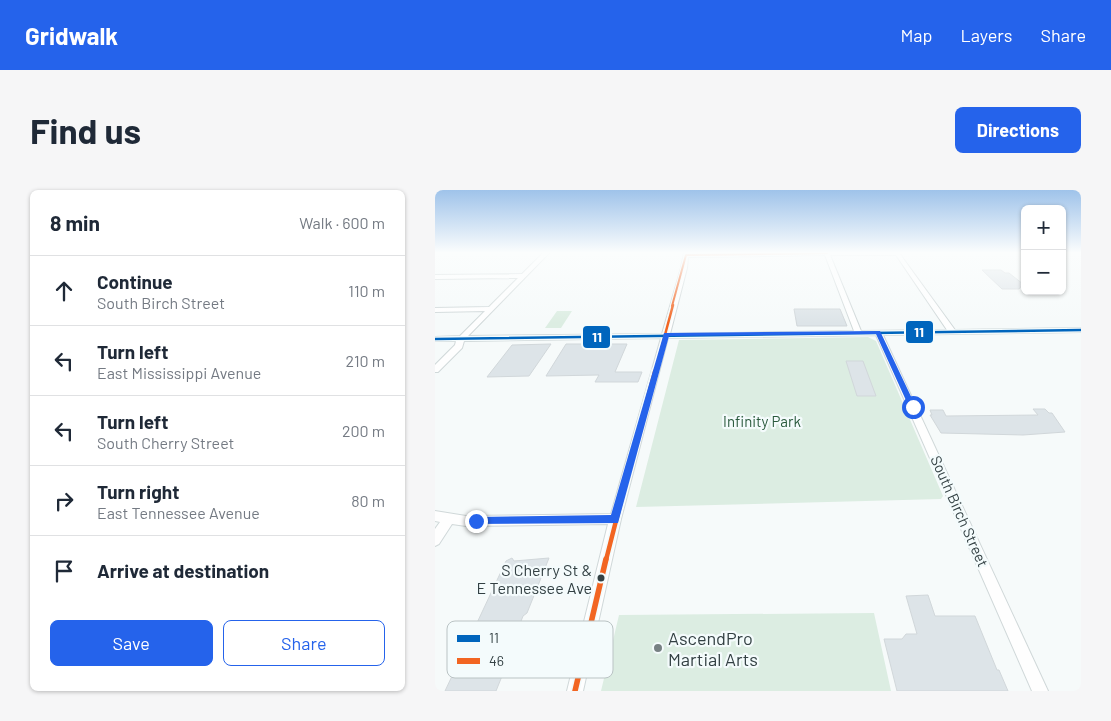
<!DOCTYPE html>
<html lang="en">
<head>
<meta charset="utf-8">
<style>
	:root { --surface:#fff; --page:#f6f6f7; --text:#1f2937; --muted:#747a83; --line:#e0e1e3; --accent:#2563eb }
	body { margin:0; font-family:Barlow,sans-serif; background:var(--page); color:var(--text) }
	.controls { position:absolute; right:15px; top:15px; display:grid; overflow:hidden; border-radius:8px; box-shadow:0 1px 4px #0004 }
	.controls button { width:45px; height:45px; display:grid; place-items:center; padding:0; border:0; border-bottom:1px solid var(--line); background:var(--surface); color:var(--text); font:25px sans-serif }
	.stop { position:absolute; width:15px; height:15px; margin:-11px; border:4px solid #2563eb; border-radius:50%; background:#fff }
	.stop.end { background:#2563eb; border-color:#fff; box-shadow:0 1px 5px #0008 }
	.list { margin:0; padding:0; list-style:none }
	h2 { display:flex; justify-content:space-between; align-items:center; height:65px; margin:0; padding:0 20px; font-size:21px }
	h2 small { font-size:16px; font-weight:400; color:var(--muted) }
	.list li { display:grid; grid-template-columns:32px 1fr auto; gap:15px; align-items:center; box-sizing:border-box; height:70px; padding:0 20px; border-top:1px solid var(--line) }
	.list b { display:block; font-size:19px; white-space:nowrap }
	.list p { margin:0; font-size:16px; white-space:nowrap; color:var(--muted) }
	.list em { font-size:16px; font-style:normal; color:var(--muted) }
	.actions { display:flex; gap:10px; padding:15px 20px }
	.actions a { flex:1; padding:11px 0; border:1px solid var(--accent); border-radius:8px; text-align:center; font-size:18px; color:var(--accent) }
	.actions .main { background:var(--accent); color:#fff }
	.icon { flex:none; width:28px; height:28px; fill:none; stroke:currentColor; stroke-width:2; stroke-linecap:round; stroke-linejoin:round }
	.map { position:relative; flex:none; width:646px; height:501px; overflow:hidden; border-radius:8px }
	header { display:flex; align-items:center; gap:30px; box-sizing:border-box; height:70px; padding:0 25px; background:var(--accent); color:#fff }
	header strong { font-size:24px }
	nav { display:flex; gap:28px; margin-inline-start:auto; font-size:18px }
	.intro { display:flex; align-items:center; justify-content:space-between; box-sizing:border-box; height:120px; padding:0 30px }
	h1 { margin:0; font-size:35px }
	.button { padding:12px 22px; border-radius:8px; background:var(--accent); color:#fff; font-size:18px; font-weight:700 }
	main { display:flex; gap:30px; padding:0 30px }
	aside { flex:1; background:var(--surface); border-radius:8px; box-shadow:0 1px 4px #0004 }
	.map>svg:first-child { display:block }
	.green { fill:#dcede2 }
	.building { fill:#dde4e8; stroke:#d1d7da }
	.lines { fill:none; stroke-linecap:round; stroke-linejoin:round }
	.minor-casing { stroke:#d0d8d9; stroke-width:2 }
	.minor { fill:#fefefe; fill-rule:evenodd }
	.bus-1-casing { stroke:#f4fbfc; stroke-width:5 }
	.bus-2-far4-casing { stroke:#f4fbfc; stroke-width:4 }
	.bus-2-far3-casing { stroke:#f4fbfc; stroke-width:5 }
	.bus-2-far2-casing { stroke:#f4fbfc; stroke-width:8 }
	.bus-2-far1-casing { stroke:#f4fbfc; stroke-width:8 }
	.bus-2-casing { stroke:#f4fbfc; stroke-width:9 }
	.bus-1 { stroke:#0065bd; stroke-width:2.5 }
	.bus-2-far4 { stroke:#f26522; stroke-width:2 }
	.bus-2-far3 { stroke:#f26522; stroke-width:2.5 }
	.bus-2-far2 { stroke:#f26522; stroke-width:4 }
	.bus-2-far1 { stroke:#f26522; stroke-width:4.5 }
	.bus-2 { stroke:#f26522; stroke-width:5.5 }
	.route { fill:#2563eb }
	.bus-dot { fill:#334043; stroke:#f4fbfc; stroke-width:2 }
	.poi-dot { fill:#778183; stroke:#f4fbfc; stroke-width:2 }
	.labels { text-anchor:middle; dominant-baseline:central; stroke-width:4.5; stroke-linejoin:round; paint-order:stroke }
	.park-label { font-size:15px; fill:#29593c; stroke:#f4fbfc }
	.street-label { font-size:15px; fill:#334043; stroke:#f4fbfc }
	.near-bus-label { font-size:16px; fill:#334043; stroke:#f4fbfc; text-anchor:end }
	.near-poi-label { font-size:18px; fill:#334043; stroke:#f4fbfc; text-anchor:start }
	.key { fill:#f4fbfc; stroke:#bac3c4; stroke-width:1 }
	.key-label { font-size:14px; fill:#334043 }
	.line-badge { stroke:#f4fbfc; stroke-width:2 }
	.badge-label { font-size:14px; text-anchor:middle; font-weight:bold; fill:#fff }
</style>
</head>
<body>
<header>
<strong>Gridwalk</strong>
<nav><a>Map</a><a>Layers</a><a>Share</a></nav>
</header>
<div class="intro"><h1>Find us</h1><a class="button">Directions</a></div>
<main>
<aside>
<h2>8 min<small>Walk · 600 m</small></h2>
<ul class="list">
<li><svg class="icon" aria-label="ahead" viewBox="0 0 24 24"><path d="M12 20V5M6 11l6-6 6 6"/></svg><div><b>Continue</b><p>South Birch Street</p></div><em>110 m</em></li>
<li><svg class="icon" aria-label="left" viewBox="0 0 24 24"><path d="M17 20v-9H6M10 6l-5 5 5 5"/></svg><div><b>Turn left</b><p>East Mississippi Avenue</p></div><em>210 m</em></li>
<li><svg class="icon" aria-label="left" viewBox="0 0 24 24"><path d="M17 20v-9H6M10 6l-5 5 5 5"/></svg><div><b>Turn left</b><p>South Cherry Street</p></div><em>200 m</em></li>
<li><svg class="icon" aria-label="right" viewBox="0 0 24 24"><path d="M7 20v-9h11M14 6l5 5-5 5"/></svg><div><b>Turn right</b><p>East Tennessee Avenue</p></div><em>80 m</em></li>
<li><svg class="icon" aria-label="arrive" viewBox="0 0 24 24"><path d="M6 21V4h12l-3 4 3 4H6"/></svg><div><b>Arrive at destination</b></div></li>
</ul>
<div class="actions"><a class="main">Save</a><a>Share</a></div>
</aside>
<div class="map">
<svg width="646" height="501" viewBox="0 0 646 501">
	<rect width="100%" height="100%" fill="#f6fafa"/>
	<path class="green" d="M122,121H137L126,138H110Z
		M433,147L441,151L508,306L506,309L201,317L244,150Z
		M439,423L456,501H166L184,425Z"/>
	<path class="building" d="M547,80H566L570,83H574L588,94L584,99H567Z
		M359,119H405L412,136H362Z
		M116,154L94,186L52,187L77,155Z
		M131,154H192L180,182H207L203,192H160L164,185L111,186Z
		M411,171H428L441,206H422Z
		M598,219H610L614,223H617L630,242L588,245L506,243L495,225H497L495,220H508L511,226L603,225Z
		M77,368L79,371L114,368L92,423L88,426L83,439L84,444L61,501H10L71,371Z
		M493,405L500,426H540L562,480H564L573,501H462L449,449H467L471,444H482L471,406Z"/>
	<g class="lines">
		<defs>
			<path id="minor" d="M108,63H114L33,146L227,144L246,78L249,63H465L467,67L520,140L646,138V142L448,145L613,501H597L441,145L233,148L186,329L148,501H132L173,334L31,336L17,334L4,354L0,356V339L5,332L0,331V321L31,326L176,324L226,148L29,151L27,158L3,182H0V175L20,155L21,151H0V147L25,146L50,121L0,122V118L54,117L83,88L0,89V85L87,84ZM390,65L419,141L235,144L252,78L253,67ZM395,65H461L512,140L426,141Z"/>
		</defs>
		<use href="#minor" class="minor-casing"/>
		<use href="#minor" class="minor"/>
		<defs>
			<path id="bus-1" d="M0,149L646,140"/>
			<path id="bus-2-far4" d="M237,116L251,65L392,63"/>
			<path id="bus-2-far3" d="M220,182L238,115"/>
			<path id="bus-2-far2" d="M197,265L220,181"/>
			<path id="bus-2-far1" d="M171,370L198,264"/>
			<path id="bus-2" d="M140,501L171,369"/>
		</defs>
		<use href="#bus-1" class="bus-1-casing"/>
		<use href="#bus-2-far4" class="bus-2-far4-casing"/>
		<use href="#bus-2-far3" class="bus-2-far3-casing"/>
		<use href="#bus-2-far2" class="bus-2-far2-casing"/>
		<use href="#bus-2-far1" class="bus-2-far1-casing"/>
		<use href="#bus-2" class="bus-2-casing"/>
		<use href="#bus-1" class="bus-1"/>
		<use href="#bus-2-far4" class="bus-2-far4"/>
		<use href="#bus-2-far3" class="bus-2-far3"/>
		<use href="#bus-2-far2" class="bus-2-far2"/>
		<use href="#bus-2-far1" class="bus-2-far1"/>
		<use href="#bus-2" class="bus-2"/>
	</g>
	<linearGradient id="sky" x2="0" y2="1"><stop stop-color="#9fc3ea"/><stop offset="0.47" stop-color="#fbfdfd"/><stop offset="1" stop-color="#fbfdfd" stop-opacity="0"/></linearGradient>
	<rect width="646" height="133" fill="url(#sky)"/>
	<path class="route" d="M445,141L481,217L480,219L474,217L441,144L234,146L183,333L37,334L36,331L41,327L176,325L229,143Z"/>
	<circle class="bus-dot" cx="166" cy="388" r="4.5"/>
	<circle class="poi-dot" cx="223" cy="458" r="5"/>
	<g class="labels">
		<g class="park-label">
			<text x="327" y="231">Infinity Park</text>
		</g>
		<g class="street-label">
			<text transform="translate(525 321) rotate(66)">South Birch Street</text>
		</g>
		<g class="near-bus-label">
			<text x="157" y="379">S Cherry St &amp;<tspan x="157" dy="18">E Tennessee Ave</tspan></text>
		</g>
		<g class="near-poi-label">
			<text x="233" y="448">AscendPro<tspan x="233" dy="21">Martial Arts</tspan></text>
		</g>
	</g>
	<rect x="12" y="431" width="166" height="57" rx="8" class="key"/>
	<rect x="22" y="445" width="23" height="7" fill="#0065bd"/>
	<rect x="22" y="468" width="23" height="6" fill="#f26522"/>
	<g class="key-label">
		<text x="54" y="453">11</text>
		<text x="54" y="476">46</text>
	</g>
	<g class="line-badge">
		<rect x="470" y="130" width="29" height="24" rx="5" fill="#0065bd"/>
		<rect x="147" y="135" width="29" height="24" rx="5" fill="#0065bd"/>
	</g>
	<g class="badge-label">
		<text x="484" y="147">11</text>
		<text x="162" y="152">11</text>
	</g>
</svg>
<div class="controls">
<button>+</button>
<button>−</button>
</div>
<div class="stop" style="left:478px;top:217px"></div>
<div class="stop end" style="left:41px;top:331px"></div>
</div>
</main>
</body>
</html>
